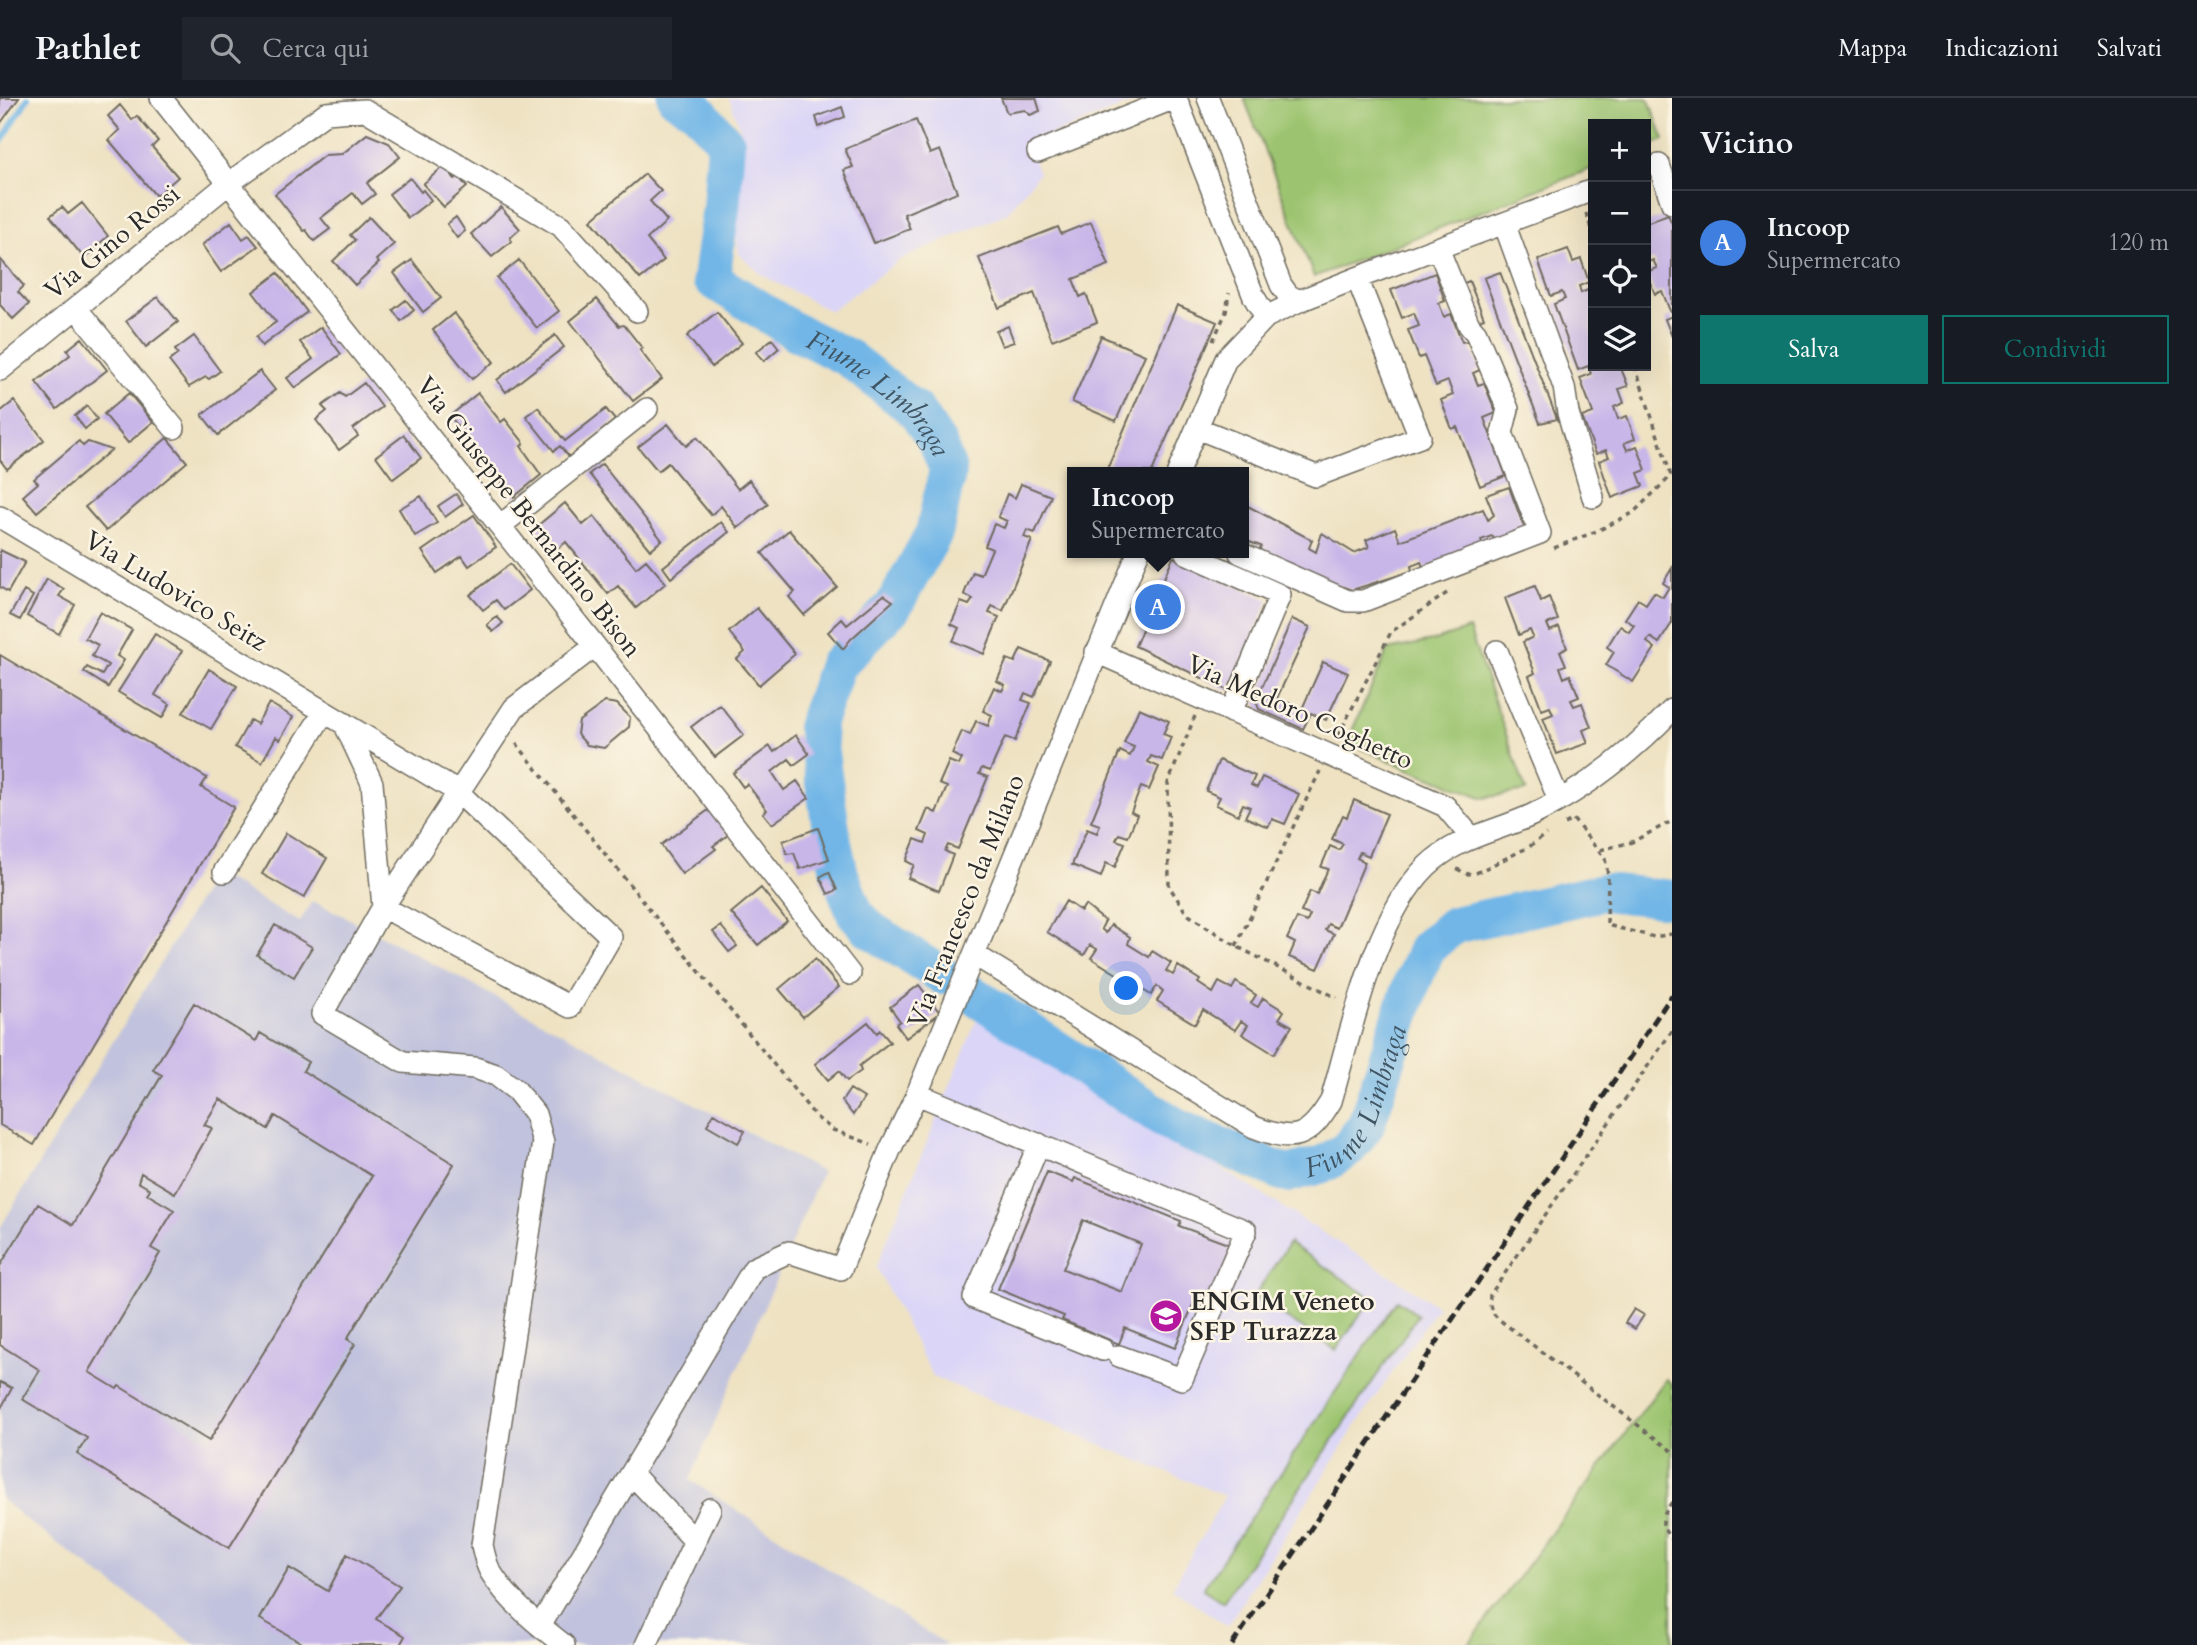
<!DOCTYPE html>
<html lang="it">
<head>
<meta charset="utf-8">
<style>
	:root { --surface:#171b24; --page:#20242c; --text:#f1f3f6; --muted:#9ea1a6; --line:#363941; --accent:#0f766e }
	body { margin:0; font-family:Cardo,serif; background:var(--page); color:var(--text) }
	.controls { position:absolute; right:21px; top:21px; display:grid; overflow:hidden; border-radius:0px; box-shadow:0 7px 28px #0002 }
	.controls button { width:63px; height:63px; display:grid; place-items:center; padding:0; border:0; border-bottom:2px solid var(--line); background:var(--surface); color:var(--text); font:35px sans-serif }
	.you { position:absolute; left:1127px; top:891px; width:24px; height:24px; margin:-18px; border:5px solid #fff; border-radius:50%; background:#1a73e8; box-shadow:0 0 0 10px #1a73e833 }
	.badge { display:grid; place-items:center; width:46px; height:46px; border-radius:50%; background:var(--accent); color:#fff; font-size:23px; font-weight:700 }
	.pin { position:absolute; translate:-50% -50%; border:4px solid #fff; box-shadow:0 2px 7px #0006 }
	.popup { position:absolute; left:1067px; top:369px; width:182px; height:91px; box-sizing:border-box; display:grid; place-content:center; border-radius:0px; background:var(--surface); filter:drop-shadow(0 2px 5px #0005); font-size:23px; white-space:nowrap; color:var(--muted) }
	.popup b { font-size:26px; color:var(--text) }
	.popup::after { content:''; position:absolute; left:50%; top:100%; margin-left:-14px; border:14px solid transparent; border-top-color:var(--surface) }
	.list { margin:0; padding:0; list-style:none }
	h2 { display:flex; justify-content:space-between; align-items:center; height:91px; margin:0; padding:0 28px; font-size:30px }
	h2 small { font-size:23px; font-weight:400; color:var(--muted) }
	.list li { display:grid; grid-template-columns:46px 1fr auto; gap:21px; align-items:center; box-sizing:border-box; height:105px; padding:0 28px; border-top:2px solid var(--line) }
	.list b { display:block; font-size:26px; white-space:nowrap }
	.list p { margin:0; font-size:23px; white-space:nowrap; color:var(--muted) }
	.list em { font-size:23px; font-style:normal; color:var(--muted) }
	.actions { display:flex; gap:14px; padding:21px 28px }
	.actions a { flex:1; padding:16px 0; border:2px solid var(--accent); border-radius:0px; text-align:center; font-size:24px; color:var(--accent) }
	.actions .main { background:var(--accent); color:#fff }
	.icon { flex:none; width:38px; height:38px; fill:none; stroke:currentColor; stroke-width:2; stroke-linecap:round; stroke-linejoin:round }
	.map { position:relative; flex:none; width:1672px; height:1547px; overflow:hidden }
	header { display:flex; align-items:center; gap:42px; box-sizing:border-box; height:98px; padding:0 35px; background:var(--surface); border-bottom:2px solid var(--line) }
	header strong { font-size:33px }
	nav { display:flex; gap:38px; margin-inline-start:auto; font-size:24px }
	.search { width:490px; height:63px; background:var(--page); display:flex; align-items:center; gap:18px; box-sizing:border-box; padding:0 24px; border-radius:0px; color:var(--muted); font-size:26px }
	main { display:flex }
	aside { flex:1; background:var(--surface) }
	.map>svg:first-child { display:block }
	.built { fill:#dbd6f7 }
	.industrial { fill:#c1c2dd }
	.green { fill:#9cc470; stroke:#64784e; stroke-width:2 }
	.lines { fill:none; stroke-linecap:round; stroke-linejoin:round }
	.stream { stroke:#71b6e7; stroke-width:6 }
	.river { stroke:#71b6e7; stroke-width:38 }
	.building { fill:#c8b6e9; fill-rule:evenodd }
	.minor-casing { stroke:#6f6b60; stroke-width:24 }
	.path { stroke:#6f6b60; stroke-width:3.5; stroke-dasharray:5 5; stroke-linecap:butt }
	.minor { stroke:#fff; stroke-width:21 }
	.rail { stroke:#2b2b2b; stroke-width:5; stroke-dasharray:10 5; stroke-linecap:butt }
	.labels { text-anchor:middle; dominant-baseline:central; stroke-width:5; stroke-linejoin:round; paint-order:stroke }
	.street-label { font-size:26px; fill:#2b2b2b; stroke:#fcf5e5 }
	.poi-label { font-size:26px; font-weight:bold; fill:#2b2b2b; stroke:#fcf5e5; text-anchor:start }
	.water-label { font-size:28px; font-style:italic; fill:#405563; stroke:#fcf5e5 }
</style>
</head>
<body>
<header>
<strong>Pathlet</strong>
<div class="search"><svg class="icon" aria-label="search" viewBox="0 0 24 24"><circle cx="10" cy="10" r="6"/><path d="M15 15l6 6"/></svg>Cerca qui</div>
<nav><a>Mappa</a><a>Indicazioni</a><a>Salvati</a></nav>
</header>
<main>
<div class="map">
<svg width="1672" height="1547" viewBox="0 0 1672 1547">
	<rect width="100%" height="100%" fill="#fcf5e5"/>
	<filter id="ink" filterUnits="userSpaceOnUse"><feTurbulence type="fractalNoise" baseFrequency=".0143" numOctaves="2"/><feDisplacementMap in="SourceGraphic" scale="14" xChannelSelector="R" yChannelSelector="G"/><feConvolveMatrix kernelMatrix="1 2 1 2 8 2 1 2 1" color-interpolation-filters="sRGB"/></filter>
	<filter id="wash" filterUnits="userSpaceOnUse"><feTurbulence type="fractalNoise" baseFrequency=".00686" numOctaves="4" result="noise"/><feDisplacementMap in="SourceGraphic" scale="28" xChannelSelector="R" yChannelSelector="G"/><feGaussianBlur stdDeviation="1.57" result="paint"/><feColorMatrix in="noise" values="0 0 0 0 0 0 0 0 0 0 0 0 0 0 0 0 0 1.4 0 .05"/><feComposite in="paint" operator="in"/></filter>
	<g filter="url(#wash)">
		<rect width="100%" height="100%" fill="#eee2c2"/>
		<path class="built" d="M729,0H1145L1028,46L1039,75L1007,115L900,162L830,213L762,177L739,156L736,136L738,111L736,60L724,29L731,38L746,47Z
			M979,916L1438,1208L1355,1329L1227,1528L1172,1490L1225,1398L933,1279L876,1169Z"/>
		<path class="industrial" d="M215,775L300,824L312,803L344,818L822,1074L690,1382L947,1547H195L30,1425L0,1400V1130Z"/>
		<path class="green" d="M1244,0H1648L1664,42L1646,49V26H1593V70L1314,179Z
			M1469,531L1526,693L1484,700L1406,670L1347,644L1388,552L1432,543Z
			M1289,1145L1372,1200L1336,1252L1254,1199Z
			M1397,1202L1418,1217L1223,1504L1203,1491Z
			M1666,1281L1672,1286V1547H1468Z"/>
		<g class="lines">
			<path class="stream" d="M0,46L28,0"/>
			<g class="river">
				<path id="s1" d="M676,0L697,12L726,45L721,109L711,181L794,233L848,260L916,313L938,346L948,372L934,435L893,509L837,567L816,627L833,745L840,777L855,815L871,832L943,878"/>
				<path id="s2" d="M972,896L1178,1030L1287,1076L1324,1066L1347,1052L1366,1027L1412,885L1427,850L1454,827L1603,794L1672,801"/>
			</g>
		</g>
		<g id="blocks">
			<path class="building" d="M0,0H19L0,26Z
				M1001,0H1036L1040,13L1030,17L1025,12L1007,15Z
				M120,7L132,22L137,18L158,43L152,49L178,79L156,98L109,42L120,32L108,18Z
				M842,9L845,19L819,29L816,19Z
				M916,22L930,56L940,52L957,94L904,116L910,131L874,145L844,72L853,69L845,51Z
				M367,36L389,45L400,59L367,85L375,96L362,106L353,95L321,120L330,131L314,143L306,132L304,133L275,96L325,57L342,56Z
				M444,68L455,81L458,78L467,89L444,109L423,86Z
				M645,76L661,93L650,103L667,123L647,141L664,162L640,181L591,122Z
				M410,80L421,94L423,92L431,102L408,120L389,96Z
				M82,105L108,138L84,160L50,118L62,109L68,116Z
				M501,109L520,131L510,140L512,143L492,159L471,136Z
				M1668,116L1672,126V239L1665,221L1672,218L1662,193L1655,196L1646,174L1657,170L1653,162L1646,165V125Z
				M369,119L394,146L376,162L379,165L355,187L333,163L355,142L350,137Z
				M456,119L465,133L457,140L447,126Z
				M231,124L243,141L249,137L258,148L221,174L202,147Z
				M1091,124L1109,167L1073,181L1080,199L1086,196L1097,224L1052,242L1034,195L999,210L979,160L1058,129L1061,136Z
				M1568,151L1573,164L1581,161L1589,184L1579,188L1581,195L1590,191L1593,199V215H1591L1593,268H1620L1628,288L1619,291L1624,305L1614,309L1618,321L1627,318L1635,341L1624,345L1627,352L1637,348L1646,372L1638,375L1643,388L1612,400L1599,363L1609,359L1606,352L1596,356L1582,319L1593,315L1580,280L1591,276L1588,268L1578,272L1554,206L1565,201L1562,194L1551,198L1538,162Z
				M0,161L24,188L18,194L29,206L13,221L0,207Z
				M412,162L441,200L423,214L394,175Z
				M519,162L559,213L537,230L497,180Z
				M1500,174L1557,321L1540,325L1484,180Z
				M278,175L307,214L262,248L256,239L276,224L253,194Z
				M1435,175L1445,203L1439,205L1444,219L1451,216L1462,244L1468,243L1480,272L1473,275L1478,287L1484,285L1496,315L1484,320L1506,378L1480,388L1457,329L1452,331L1441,302L1453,297L1448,283L1436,288L1424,258L1419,260L1408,232L1419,228L1414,215L1402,220L1391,192Z
				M1469,183L1484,220L1469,227L1454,189Z
				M158,199L178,224L146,249L126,223Z
				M597,201L619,228L624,227L642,250L640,252L662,281L633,303L570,223Z
				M406,202L414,212L401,223L393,212Z
				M1177,207L1217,224L1152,374H1106Z
				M717,214L742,245L712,269L687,238Z
				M454,215L494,264L472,281L433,232Z
				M1008,228L1014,244L1002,248L996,233Z
				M321,229L341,256L295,290L287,280L313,261L300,244Z
				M555,237L564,249L506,294L497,282Z
				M194,238L220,273L209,281L206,279L189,289L169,263L178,256L175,252Z
				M1101,238L1145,257L1116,323L1072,304Z
				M82,240L107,272L57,311L36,284L70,257L67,252Z
				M772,241L779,250L764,263L756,254Z
				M260,273L275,292L218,337L202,317Z
				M364,285L382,309L353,331L358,338L339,352L316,322L327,313L322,308L340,295L345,299Z
				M129,295L153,324L128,345L104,316Z
				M478,295L501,324L505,321L524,345L521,348L541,377L514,399L450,318Z
				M14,303L44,342L7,371L0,362V314Z
				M87,308L97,321L85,331L75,318Z
				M538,309L565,343L606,311L615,322L569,359L560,348L554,353L526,318Z
				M668,326L686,348L697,339L738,391L749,382L768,406L738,430L721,408L711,417L668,365L658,373L638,349Z
				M404,337L421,360L393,381L376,358Z
				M167,340L187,364L106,433L85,409Z
				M79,343L83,348L88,344L111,352L37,414L23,398L38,385L34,381Z
				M602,366L662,442L650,452L589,376Z
				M1021,386L1051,398L1035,435L1027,432L1024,439L1032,442L1003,513L992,508L989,515L999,519L984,556L953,543L959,530L951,526L961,504L969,507L973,501L964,496L973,474L981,477L992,451L985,448L994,426L1004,430L1007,423L998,419L1007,396L1015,400Z
				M1509,389L1525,432L1496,443L1492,438L1481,442L1483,448L1424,471L1421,464L1411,468L1412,473L1352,492L1299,475L1300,470L1287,464L1286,469L1259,454L1261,448L1244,442V406L1312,442L1309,450L1316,454L1322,435L1354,455L1369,449L1366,442L1395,430L1400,443L1483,411L1488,422L1494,417L1486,397Z
				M456,396L463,406L445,419L438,408Z
				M421,398L437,425L415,438L399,411Z
				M565,405L583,427L594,418L636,470L646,462L666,485L636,510L618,488L608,496L566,444L555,453L536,429Z
				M474,417L496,449L469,468L462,458L437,475L422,453Z
				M721,424L729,434L671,480L663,469Z
				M789,432L837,489L804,517L789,499L795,494L762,455Z
				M0,452L25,464L8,494L0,489Z
				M1173,459L1269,502L1229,593L1135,548Z
				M510,466L530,492L504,512L496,502L483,512L470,497Z
				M1672,470V525L1659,545L1650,539L1647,544L1655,550L1633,584L1606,567L1614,554L1607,549L1620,528L1629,534L1634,527L1625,521L1638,501L1646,506L1654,494L1663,499L1669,489L1663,485Z
				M47,481L64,491L59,498L75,507L59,536L27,518Z
				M1535,488L1541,503L1549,499L1558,522L1547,526L1550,533L1559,529L1567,550L1560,553L1566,567L1560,569L1564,580L1570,577L1579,599L1571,602L1574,608L1582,605L1591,629L1583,632L1588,645L1557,656L1543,620L1553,616L1550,609L1542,612L1529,578L1535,575L1523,544L1533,539L1530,532L1519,537L1505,500Z
				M24,493L33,498L20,522L10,517Z
				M884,497L893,503L851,541L843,551L828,534L842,521L847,527Z
				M757,510L795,556L759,587L737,561L745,554L729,534Z
				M100,514L132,532L117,558L124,562L108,589L84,574L87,569L102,577L108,567L92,558L98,547L85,540Z
				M497,519L503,525L493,534L487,527Z
				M1292,521L1310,529L1277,600L1302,611L1323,564L1348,575L1326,622L1311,615L1303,631L1259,611L1256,603Z
				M155,536L182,553L155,597L170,606L162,620L118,594Z
				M1021,551L1050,563L1034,599L1025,595L1022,602L1031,605L1015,643L1005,639L990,673L982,670L979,676L988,679L958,751L948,747L945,753L953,757L939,793L908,780L914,767L906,763L915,741L925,745L928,737L919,733L928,711L936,715L947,689L939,686L949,663L959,667L962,661L952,656L962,633L970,637L976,623L988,628L992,617L983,613L994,589L1002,593L1005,587L997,583L1007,561L1015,564Z
				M0,557L207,680L201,689L234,709L34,1047L0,1027Z
				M209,571L237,588L211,631L183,615Z
				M605,604L617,606L630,619L629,629L604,650L587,647L577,636L579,623Z
				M269,605L293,619L280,642L276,639L262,664L235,649L250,622L257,626Z
				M720,607L744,637L715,659L691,629Z
				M1139,610L1169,623L1163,636L1171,639L1162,662L1151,658L1148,664L1159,669L1149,692L1141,689L1131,714L1137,717L1128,739L1119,736L1116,742L1125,745L1115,769L1106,765L1101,779L1072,767L1087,731L1097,735L1100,727L1091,724L1120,653L1130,658L1134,649L1124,645Z
				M796,637L809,656L794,667L789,661L772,674L784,692L797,683L809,700L772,726L763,715L767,712L747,686L743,689L733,675L770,648L774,654Z
				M1219,662L1255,678L1251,687L1257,690L1262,679L1299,696L1285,726L1272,721L1268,729L1245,719L1250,709L1243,706L1238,717L1216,707L1220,699L1206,693Z
				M1354,702L1387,716L1369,758L1360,754L1357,760L1365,764L1337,830L1328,826L1325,832L1334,836L1318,871L1289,859L1295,845L1287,841L1297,820L1307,824L1310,817L1301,814L1310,793L1317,796L1328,771L1321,769L1330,748L1339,752L1343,746L1332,741L1343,717L1347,719Z
				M710,711L728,737L713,748L716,751L682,776L661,747Z
				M818,730L829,761L800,771L794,755L787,756L783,743Z
				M286,735L327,760L304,800L262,776Z
				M829,774L837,792L828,796L820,779Z
				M761,790L787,823L758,847L731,815Z
				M1066,803L1081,813L1085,807L1105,823L1101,831L1106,835L1111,827L1130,839L1128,846L1149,859L1152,853L1171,865L1166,873L1173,877L1178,868L1200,882L1198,885L1213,895L1219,884L1232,891L1236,884L1256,897L1251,905L1258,909L1263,900L1284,913L1279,921L1292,928L1274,956L1242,936L1248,927L1241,923L1235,932L1203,912L1195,926L1157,903L1163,893L1157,888L1151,897L1091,860L1097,851L1090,847L1084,857L1047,834Z
				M275,827L312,849L294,879L257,857Z
				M721,828L737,848L729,854L713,834Z
				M815,861L839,889L803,919L779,891Z
				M919,887L940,915L906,940L896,926L900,923L890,909Z
				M194,905L256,943L260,935L308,964L303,973L454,1066L347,1241L355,1246L229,1450L77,1356L87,1340L22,1301L40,1272L0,1247V1168L38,1106L73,1127L162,977L153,972ZM220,1001L268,1031L275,1018L372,1078L209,1343L119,1288L117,1291L89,1274L160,1155L151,1150L174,1112L147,1096L150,1091L138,1084L141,1075L175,1095L212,1030L204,1027Z
				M868,924L877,935L880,932L890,944L859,968L861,973L847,983L839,973L828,982L815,966Z
				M850,991L864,1000L853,1017L842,1003Z
				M714,1015L745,1033L738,1045L707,1027Z
				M1047,1074L1073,1084L1075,1080L1181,1123L1179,1128L1236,1149L1214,1202L1198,1195L1175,1250L1125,1230L1119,1246L1062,1222L1064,1218L998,1191ZM1083,1122L1141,1146L1122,1194L1063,1171Z
				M1634,1211L1644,1217L1635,1231L1625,1225Z
				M0,1284L12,1290L0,1312Z
				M347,1456L400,1488L376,1521L405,1538L400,1547H301L302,1545L260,1521L289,1470L328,1493Z"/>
		</g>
	</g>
	<g filter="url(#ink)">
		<use href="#blocks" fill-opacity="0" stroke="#6f6b60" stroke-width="2"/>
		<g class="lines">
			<defs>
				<path id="minor" d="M161,0L595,548L850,876
					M1176,0L1254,199L1266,219
					M1208,0L1281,187L1288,197L1299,203
					M1038,54L1175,0
					M1659,67L1672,105
					M1504,125L1564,289L1568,315L1593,399
					M76,210L174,330
					M0,272L228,86L326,15L365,12L561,128L637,213
					M1197,330L1316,378L1420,339L1357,180
					M1178,374L1226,261L1266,219L1299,203L1357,180L1593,92
					M0,419L458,694L611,839L570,909L383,809
					M500,428L647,311
					M1186,455L1280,497L1231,614
					M1240,455L1348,503H1363L1540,435L1502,335L1508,311L1476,235L1469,227L1438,150
					M1497,553L1559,702
					M1096,554L1445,708L1471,739
					M344,625L372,685L383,809
					M224,774L324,614
					M975,857L1254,1029C1295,1045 1308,1041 1331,1003C1352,931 1374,820 1427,768C1457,739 1495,734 1532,717C1584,692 1633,653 1672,612
					M917,996L1246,1133L1182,1281L1119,1258
					M1039,1046L974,1200L1103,1252
					M632,1376L695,1443
					M540,1528L754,1170L789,1154L841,1171L890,1052L917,996L1138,455
					M564,1547C537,1526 508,1503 490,1473C486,1466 484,1456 482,1447L543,1044L535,1016L516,992L496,977L475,970L403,964L322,916L383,809L514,610L595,548
					M646,1547L710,1411"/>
			</defs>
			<use href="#minor" class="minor-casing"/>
			<path class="path" d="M1586,115L1593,136
				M1213,243L1226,214L1229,195
				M1635,268L1671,378
				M1554,450L1599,432L1633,415L1672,377
				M1195,618L1168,685L1169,788L1187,816L1236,848L1337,900
				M1338,638L1391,534L1447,495
				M516,645L816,1019L833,1032L871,1046
				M1565,726L1573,721L1605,761L1608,777L1607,827L1654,839L1672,836
				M1600,752L1632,744L1672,723
				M1457,771L1468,776L1476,775L1529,749L1546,736
				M1236,848L1320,673
				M1672,933L1490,1197C1489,1209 1491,1215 1501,1223L1672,1353
				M1672,1404C1662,1418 1658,1428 1672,1441"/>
			<use href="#minor" class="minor"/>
			<path class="rail" d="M1232,1547L1672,897"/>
		</g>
	</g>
	<defs>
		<symbol id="school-disc" viewBox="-11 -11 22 22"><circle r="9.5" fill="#b5179e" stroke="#fcf5e5"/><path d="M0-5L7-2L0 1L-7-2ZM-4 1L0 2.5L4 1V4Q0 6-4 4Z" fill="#fff"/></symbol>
	</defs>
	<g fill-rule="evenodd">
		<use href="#school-disc" x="1147" y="1199" width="38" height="38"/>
	</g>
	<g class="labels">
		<g class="street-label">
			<text transform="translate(112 144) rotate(-39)">Via Gino Rossi</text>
			<text transform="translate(529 419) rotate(52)">Via Giuseppe Bernardino Bison</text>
			<text transform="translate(176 493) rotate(31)">Via Ludovico Seitz</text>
			<text transform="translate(1300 614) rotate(24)">Via Medoro Coghetto</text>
			<text transform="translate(966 803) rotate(-68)">Via Francesco da Milano</text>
		</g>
		<g class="poi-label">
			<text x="1190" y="1203">ENGIM Veneto<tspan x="1190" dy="30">SFP Turazza</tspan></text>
		</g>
		<g class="water-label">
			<text stroke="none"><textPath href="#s1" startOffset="410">Fiume Limbraga</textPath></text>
			<text stroke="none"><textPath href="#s2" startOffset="474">Fiume Limbraga</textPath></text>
		</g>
	</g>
</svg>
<div class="controls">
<button>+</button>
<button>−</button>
<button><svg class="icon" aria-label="locate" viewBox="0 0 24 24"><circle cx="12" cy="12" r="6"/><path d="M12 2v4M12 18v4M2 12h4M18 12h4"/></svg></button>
<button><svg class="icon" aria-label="layers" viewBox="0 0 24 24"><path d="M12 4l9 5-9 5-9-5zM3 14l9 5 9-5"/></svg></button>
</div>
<div class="you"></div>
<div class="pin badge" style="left:1158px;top:509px;background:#3f7fe0">A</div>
<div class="popup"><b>Incoop</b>Supermercato</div>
</div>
<aside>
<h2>Vicino<small></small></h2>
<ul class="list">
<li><span class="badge" style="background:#3f7fe0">A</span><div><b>Incoop</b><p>Supermercato</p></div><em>120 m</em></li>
</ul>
<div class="actions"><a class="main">Salva</a><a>Condividi</a></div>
</aside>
</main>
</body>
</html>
